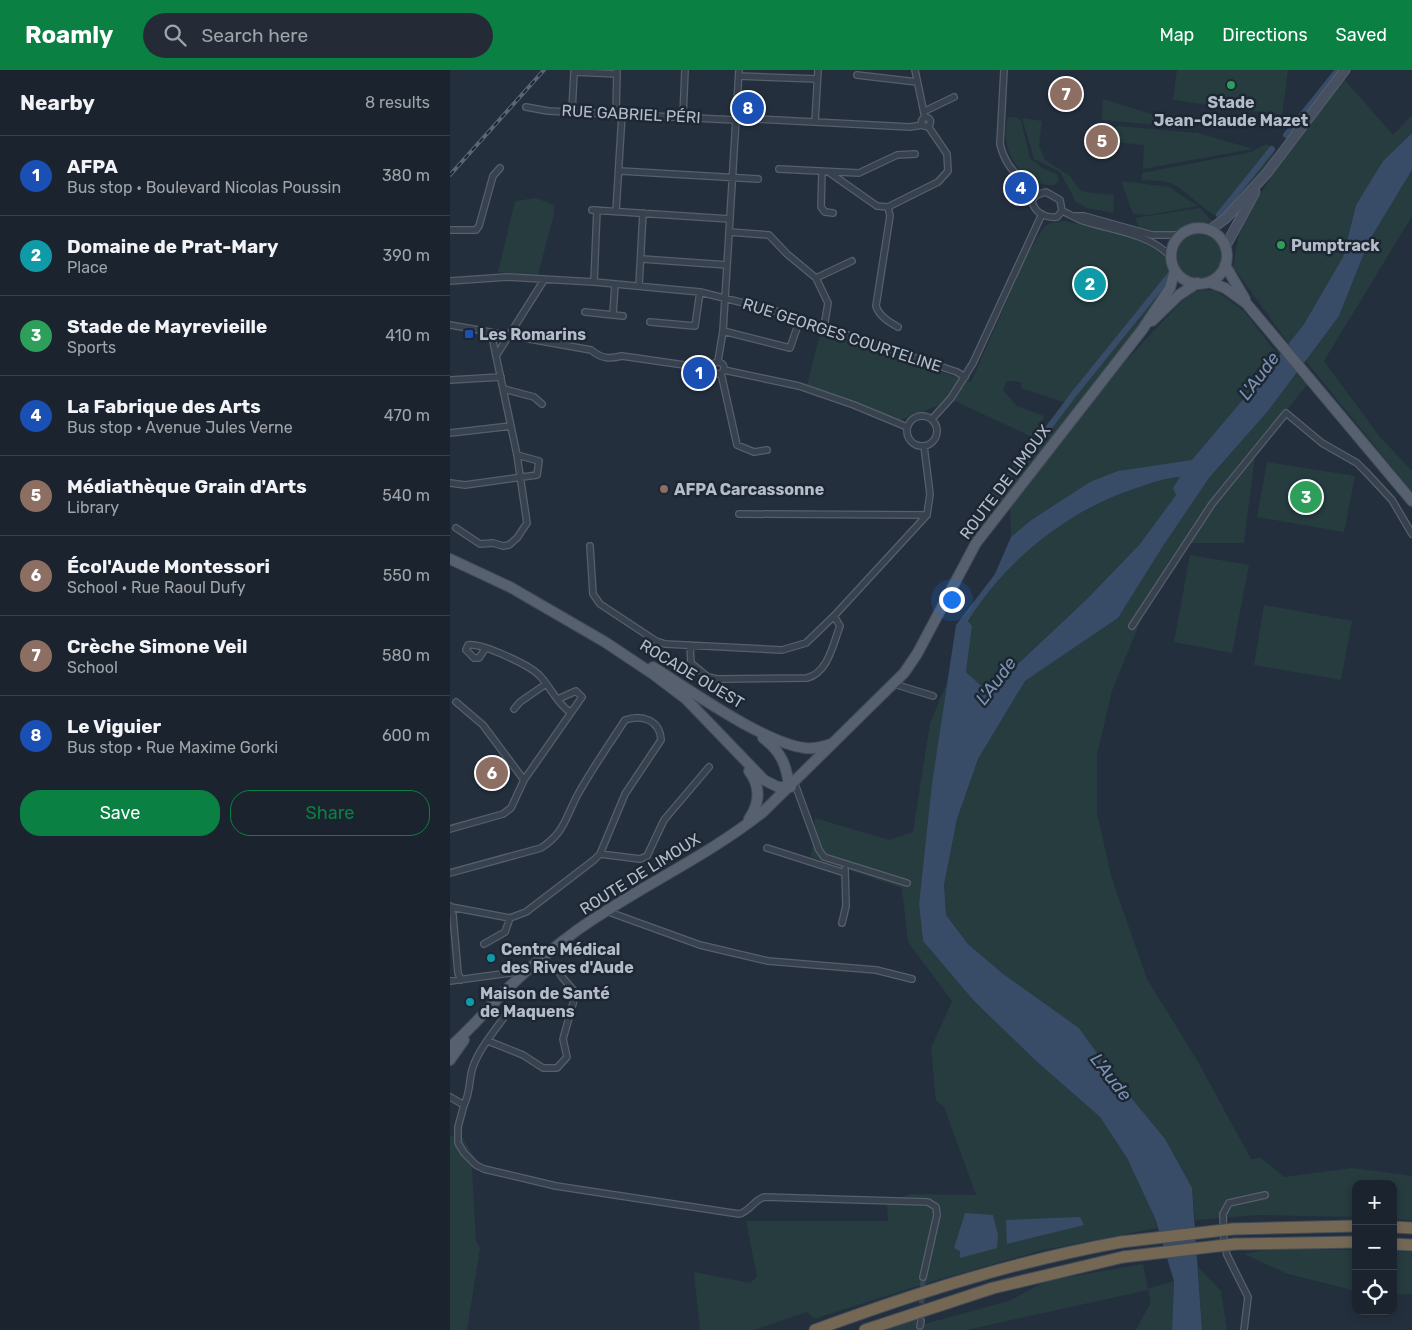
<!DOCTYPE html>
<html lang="en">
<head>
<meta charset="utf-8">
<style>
	:root { --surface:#1b232e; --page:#242b36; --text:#f1f3f6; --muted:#a0a4aa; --line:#39404a; --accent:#0b8043 }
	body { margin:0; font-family:Rubik,sans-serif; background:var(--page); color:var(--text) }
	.controls { position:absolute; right:15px; bottom:15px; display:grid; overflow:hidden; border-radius:10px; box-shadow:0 2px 8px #0003 }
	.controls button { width:45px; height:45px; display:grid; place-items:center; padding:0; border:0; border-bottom:1px solid var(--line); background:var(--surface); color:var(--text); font:25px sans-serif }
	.you { position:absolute; left:501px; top:529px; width:18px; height:18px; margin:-12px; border:4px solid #fff; border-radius:50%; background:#1a73e8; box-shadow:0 0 0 8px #1a73e833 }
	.badge { display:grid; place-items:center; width:32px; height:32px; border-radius:50%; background:var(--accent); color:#fff; font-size:16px; font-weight:700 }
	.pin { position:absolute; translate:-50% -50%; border:2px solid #fff; box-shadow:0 1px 5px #0006 }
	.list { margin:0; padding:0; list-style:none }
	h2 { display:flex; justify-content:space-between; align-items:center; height:65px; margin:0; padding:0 20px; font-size:21px }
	h2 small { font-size:16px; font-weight:400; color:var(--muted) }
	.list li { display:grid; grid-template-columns:32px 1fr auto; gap:15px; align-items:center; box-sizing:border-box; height:80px; padding:0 20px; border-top:1px solid var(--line) }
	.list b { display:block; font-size:19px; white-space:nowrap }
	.list p { margin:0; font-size:16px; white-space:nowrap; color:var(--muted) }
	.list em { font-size:16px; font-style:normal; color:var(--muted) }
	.actions { display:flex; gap:10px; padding:15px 20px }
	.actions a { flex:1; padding:11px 0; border:1px solid var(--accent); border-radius:20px; text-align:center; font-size:18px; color:var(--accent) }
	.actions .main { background:var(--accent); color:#fff }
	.icon { flex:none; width:28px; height:28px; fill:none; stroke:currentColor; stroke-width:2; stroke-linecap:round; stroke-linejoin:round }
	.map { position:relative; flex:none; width:962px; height:1260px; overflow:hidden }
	header { display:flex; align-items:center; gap:30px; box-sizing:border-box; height:70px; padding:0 25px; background:var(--accent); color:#fff }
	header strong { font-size:24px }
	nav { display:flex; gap:28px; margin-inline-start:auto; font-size:18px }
	.search { width:350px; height:45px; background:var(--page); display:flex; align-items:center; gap:12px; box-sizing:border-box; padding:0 18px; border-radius:28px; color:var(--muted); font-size:19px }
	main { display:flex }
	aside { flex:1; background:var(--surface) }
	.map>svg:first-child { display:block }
	.green { fill:#263c3f }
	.water { fill:#394c67; fill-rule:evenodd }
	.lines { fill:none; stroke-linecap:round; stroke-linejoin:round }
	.canal { stroke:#394c67; stroke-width:6 }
	.street-tunnel { stroke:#3a4453; stroke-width:5.5; stroke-dasharray:5.5 3; stroke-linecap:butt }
	.street-casing { stroke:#565f6c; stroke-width:8 }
	.secondary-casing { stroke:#565f6c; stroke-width:11 }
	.primary-casing { stroke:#414a57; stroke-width:12 }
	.highway-casing { stroke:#434c59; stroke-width:13 }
	.street { stroke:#38414e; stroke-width:5.5 }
	.secondary { stroke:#465061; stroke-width:9 }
	.primary { stroke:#56606e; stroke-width:10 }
	.highway { stroke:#746855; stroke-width:11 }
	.rail-casing { stroke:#5a6575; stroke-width:4 }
	.rail { stroke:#1d2633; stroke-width:2; stroke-dasharray:5.5; stroke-linecap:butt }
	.highway-bridge-casing { stroke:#434c59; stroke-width:13; stroke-linecap:butt }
	.highway-bridge { stroke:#746855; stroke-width:11 }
	.leisure-dot { fill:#2e9e5b; stroke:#1d2633; stroke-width:2 }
	.transit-dot { fill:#1a4fb4; stroke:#1d2633; stroke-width:2 }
	.education-dot { fill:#8d6e63; stroke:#1d2633; stroke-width:2 }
	.culture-dot { fill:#0f9aa8; stroke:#1d2633; stroke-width:2 }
	.labels { text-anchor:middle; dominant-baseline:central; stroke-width:5; stroke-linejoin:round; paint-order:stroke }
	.poi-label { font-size:16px; font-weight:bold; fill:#b4bcc9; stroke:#1d2633; text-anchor:start }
	.street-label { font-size:16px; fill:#b4bcc9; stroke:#1d2633 }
	.water-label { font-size:18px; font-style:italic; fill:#7c92b1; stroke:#1d2633 }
</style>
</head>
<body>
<header>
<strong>Roamly</strong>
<div class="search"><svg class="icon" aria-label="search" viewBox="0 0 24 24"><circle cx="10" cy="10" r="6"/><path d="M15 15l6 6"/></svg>Search here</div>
<nav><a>Map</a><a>Directions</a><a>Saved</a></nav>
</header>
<main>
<aside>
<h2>Nearby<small>8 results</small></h2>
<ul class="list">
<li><span class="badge" style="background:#1a4fb4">1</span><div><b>AFPA</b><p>Bus stop · Boulevard Nicolas Poussin</p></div><em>380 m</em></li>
<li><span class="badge" style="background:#0f9aa8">2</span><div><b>Domaine de Prat-Mary</b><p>Place</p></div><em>390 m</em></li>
<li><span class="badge" style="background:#2e9e5b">3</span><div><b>Stade de Mayrevieille</b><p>Sports</p></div><em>410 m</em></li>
<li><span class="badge" style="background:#1a4fb4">4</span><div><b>La Fabrique des Arts</b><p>Bus stop · Avenue Jules Verne</p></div><em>470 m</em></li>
<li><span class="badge" style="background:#8d6e63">5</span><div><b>Médiathèque Grain d'Arts</b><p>Library</p></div><em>540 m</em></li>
<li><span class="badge" style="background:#8d6e63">6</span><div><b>Écol'Aude Montessori</b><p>School · Rue Raoul Dufy</p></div><em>550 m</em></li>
<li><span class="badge" style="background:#8d6e63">7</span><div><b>Crèche Simone Veil</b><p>School</p></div><em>580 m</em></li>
<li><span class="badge" style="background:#1a4fb4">8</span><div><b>Le Viguier</b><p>Bus stop · Rue Maxime Gorki</p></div><em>600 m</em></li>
</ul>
<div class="actions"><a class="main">Save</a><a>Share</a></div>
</aside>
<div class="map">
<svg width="962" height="1260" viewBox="0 0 962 1260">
	<rect width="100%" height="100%" fill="#242f3e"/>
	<path class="green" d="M727,0H838L832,45L723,30Z
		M894,9L943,65L962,45V63L933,91L906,135L893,187L854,254L839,274L783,197L790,157L826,99Z
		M653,29L749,59L652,50Z
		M558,47L568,48L571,51L580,88L592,98L607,104L609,110L605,115C571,118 548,78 558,47Z
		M572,48L592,51L589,76L595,90L620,106L629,119L635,122L664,125L663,143L637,138L626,132L610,102L584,89Z
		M666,56L748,63L803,79L693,99L694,75L665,72Z
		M816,74L825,78C823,97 785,135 770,147C758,146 735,118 720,113C712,110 701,111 692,110V103L801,82Z
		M962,100V146L874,291L930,367L962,401V422L855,290L889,246L919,171Z
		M671,111L719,117L748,136L699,145L683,144Z
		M86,128L104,135V144L88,205L48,202L65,131Z
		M750,138L763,152C745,152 737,159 721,162C710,164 699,160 689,158L685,148Z
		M615,151C637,157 700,169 715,183C726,194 720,211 715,223L547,437L536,428L616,331L613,332L571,318L572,313L565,311H557L553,320L567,336L594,346L584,368L503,330L440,354L357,316L371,260L521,312L578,183L594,157L600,153Z
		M726 186a24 24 0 1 1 48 0a24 24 0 1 1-48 0Z
		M765,220L794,241L829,286L822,295L742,391L668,401L580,451L561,467L560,433C618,360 675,287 742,221Z
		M846,303L857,315L806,378L794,473H737L726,498L697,535L662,621L647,685V743L661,806L697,909L747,990L801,1089L811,1088L834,1107L902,1098L962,1106V1150L943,1149V1114H906V1147L808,1145L745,1150L742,1118L629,958L552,903L518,874L496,845L494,815L507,749L528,689L575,611L668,548L713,476L759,408L818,341Z
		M817,392L905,406L894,462L807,447Z
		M731,407L726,425L690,474L637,529L538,622L516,602L522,556L518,551C535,524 558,496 583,475C618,446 685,410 731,407Z
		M740,485L799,495L782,583L724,572Z
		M814,535L902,551L891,610L804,595Z
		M497,613L471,813L469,834L473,871L524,931L585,990L650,1047L677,1088L705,1148L707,1158L589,1181L480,1212L364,1249L357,1242L304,1260H250L244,1202L300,1213L307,1207L296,1151H438L437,1134L460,1124L526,1125L494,1037L486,1031L481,978L502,931L458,872L452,818L361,787L365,748L439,770L463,762L480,653Z
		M0,1066L13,1068L26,1091L22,1099L26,1171L30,1178L17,1260H0Z
		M826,1178L906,1180V1221L838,1204L794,1184Z
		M943,1181L962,1182V1224L943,1225Z
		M693,1194L698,1219L724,1211L722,1260H686L701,1232L698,1220L516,1260H436L442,1255L466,1248L467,1256L559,1231L596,1211Z
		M748,1197L771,1221L777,1260H752Z"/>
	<path class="water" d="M962,63V100L919,171L889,246L818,341L759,408L713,476L668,548L575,611L528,689L507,749L494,815L496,845L518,874L552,903L629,958L664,1007L715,1069L742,1118L752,1260H722L724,1211L705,1148L677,1088L650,1047L585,990L524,931L473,871L469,834L482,714L506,555L545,504L561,467L580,451L640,412L668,401L742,390L822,295L854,254L893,187L906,135L933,91ZM730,407L723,418L726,425L690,474L637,529L538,622L516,602L522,556L518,551C557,489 617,441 686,418C701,413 715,408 730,407Z
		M515,1143L543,1145L548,1165L547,1178L510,1188V1181L504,1178Z
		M630,1147L634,1155L557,1174L556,1150Z"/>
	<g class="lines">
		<path class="canal" d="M836,65L888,0
			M769,145L822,79
			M597,360L624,324L720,205"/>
		<path class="street-tunnel" d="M471,1242L473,1207"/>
		<defs>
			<path id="street" d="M465,0L475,48
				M554,0L550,74C556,100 571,106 585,127
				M407,5L467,12
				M289,6L367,9
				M76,37L98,41L286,50
				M122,41L124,2L167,4
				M475,41L504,27
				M166,44L167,0
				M233,47L235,0
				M471.5 52a4.5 4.5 0 1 1 9 0a4.5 4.5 0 1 1-9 0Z
				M286,48L460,57L472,55
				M365,52L368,0
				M329,99L409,103L447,85L465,84
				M170,101L308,109
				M372,102L371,137L375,142L383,143
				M380,103L427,136L438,137L488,112L498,101L497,84L478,56
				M596,122L610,130L612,141L607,147C595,148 585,143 582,131L586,125Z
				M438,137L440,146L426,236C429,246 439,252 448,257
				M142,140L280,149
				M166,141L172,44
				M612,141C620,144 625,148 633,151C661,160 701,164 721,187
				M625,146H634L702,165H730
				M0,160H26L29,156L43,106L50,98
				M279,162L319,165L337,184L366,208L378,233L374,257
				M192,189L277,195
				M366,208L402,191
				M0,211L57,207L144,212L250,222L333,243L507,302L515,307
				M144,212L147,140
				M189,216L193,143
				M135,242L173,246
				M163,244L165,214
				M200,252L245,256L250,222
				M0,255L141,280C152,289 159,289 172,286L262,299
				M273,261L340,278L350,249
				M46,286L94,210
				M268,291L273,261L289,0
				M262 298a6 6 0 1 1 12 0a6 6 0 1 1-12 0Z
				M274,300L349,316L404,335L457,357
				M271,303L287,375L304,382L317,380
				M0,310L51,307
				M54,319L84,327L92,334
				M457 361a15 15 0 1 1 30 0a15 15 0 1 1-30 0Z
				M482,349L501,328L523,293L592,144
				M0,363L61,356
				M0,413L15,415L87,405L89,391L67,385
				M289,444L477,445
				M6,458L30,474L43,473L53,476L59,475L67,468L77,453L67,385L41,262
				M140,476L143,524L150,534L206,571L215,574L332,580L356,573L384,546L477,445L480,424L474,376
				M682,556L762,434L836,343L872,373L907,393L916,402L942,430L962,464
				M240,575L241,593L258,607L267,609L357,608C378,603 383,574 390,556L384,546
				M35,579L29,588H24L16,580L18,575C32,573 80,595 90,606C100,616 107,634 120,642
				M444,614L483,626
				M6,632L33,655L74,710
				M64,639L70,632L96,614
				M345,714L369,780L374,787L457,813
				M0,759L53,744L61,738L74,710L132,627L126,621L108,629
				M317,778L395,803
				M150,784L190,789L197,786L214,750L259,697
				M0,803L91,778C114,763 115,749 127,726C141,700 159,675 175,650C192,644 210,650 211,670L175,724L150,784L144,790L76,842L60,848L1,837
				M0,836L3,845L8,903L11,910
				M156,841L250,875L318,891L426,900L462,909
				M392,853L396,836L395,799
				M34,874L55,862L60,848
				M0,911L74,901
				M38,971L73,985L93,998H107L117,987L113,969L126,923L112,907L106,897
				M0,1027L14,1035L8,1057V1073L14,1083L26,1095L34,1099L106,1116L289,1144C300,1141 303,1131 314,1127L478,1132L486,1137L487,1145L473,1207
				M14,1035C20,1023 19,1012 22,1000C28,979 45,961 57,943
				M470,1256L471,1251
				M794,1260L798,1227L777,1185L774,1171L773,1144L779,1133L815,1125"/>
			<path id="secondary" d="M760,160L776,148L817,103L895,0
				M775,177L805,122"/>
			<path id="primary" d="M721 186a28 28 0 1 1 56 0a28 28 0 1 1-56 0Z
				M775,195L795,229
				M759,212L775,218L796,233L962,431
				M702,251L729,225L747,213
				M0,489L60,517L155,572L203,604L236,629L314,710L328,717H341
				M203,597C240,620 314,673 355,678C364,679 372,677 381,674
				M313,668C331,681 337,696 339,717
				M299,749C310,733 311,717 299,701
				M0,977C22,958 39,937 59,917C80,897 103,878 126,861C186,818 255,788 313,742L454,603L467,584L526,473L692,260L720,218L725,200
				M0,990L14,970"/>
			<path id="highway" d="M943,1157L962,1158
				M783,1159L906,1156
				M785,1174L906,1172
				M943,1174L962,1175
				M365,1260C466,1223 566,1191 671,1172
				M415,1260L543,1218L673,1187"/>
		</defs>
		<use href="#street" class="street-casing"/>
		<use href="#secondary" class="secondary-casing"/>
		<use href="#primary" class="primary-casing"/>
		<use href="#highway" class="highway-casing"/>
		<use href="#street" class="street"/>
		<use href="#secondary" class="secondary"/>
		<use href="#primary" class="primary"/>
		<use href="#highway" class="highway"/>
		<defs>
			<path id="rail" d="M0,105L94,0"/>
		</defs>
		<use href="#rail" class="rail-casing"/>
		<use href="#rail" class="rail"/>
		<defs>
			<path id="highway-bridge" d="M671,1172L783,1159
				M673,1187L785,1174"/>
		</defs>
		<use href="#highway-bridge" class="highway-bridge-casing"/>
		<use href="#highway-bridge" class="highway-bridge"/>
	</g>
	<g class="leisure-dot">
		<circle cx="781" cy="15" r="5"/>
		<circle cx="831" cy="175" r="5"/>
	</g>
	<rect class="transit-dot" x="14" y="259" width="10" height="10" rx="2.5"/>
	<circle class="education-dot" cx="214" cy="419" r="5"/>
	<g class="culture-dot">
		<circle cx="41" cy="888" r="5"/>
		<circle cx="20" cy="932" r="5"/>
	</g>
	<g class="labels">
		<g class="poi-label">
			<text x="781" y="32" text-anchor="middle">Stade<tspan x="781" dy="18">Jean-Claude Mazet</tspan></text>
			<text x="841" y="175">Pumptrack</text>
			<text x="29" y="264">Les Romarins</text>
			<text x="224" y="419">AFPA Carcassonne</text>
			<text x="51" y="879">Centre Médical<tspan x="51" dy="18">des Rives d'Aude</tspan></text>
			<text x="30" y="923">Maison de Santé<tspan x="30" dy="18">de Maquens</tspan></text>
		</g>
		<g class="street-label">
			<text transform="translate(181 44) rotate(3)">RUE GABRIEL PÉRI</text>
			<text transform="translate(392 265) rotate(18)">RUE GEORGES COURTELINE</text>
			<text transform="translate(555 412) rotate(-53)">ROUTE DE LIMOUX</text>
			<text transform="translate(242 604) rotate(31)">ROCADE OUEST</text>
			<text transform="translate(190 804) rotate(-32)">ROUTE DE LIMOUX</text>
		</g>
		<g class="water-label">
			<text transform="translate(809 306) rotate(-53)">L'Aude</text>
			<text transform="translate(546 611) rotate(-53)">L'Aude</text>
			<text transform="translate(661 1007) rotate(52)">L'Aude</text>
		</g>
	</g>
</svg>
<div class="controls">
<button>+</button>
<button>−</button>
<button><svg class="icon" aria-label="locate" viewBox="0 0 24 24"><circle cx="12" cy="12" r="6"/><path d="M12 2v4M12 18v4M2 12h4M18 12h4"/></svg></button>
</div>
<div class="you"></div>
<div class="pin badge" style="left:249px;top:303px;background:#1a4fb4">1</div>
<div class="pin badge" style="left:640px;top:214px;background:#0f9aa8">2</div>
<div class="pin badge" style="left:856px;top:427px;background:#2e9e5b">3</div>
<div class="pin badge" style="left:571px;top:118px;background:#1a4fb4">4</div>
<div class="pin badge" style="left:652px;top:71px;background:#8d6e63">5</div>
<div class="pin badge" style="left:42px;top:703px;background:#8d6e63">6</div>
<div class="pin badge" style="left:616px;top:24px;background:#8d6e63">7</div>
<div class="pin badge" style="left:298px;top:38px;background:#1a4fb4">8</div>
</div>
</main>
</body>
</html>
